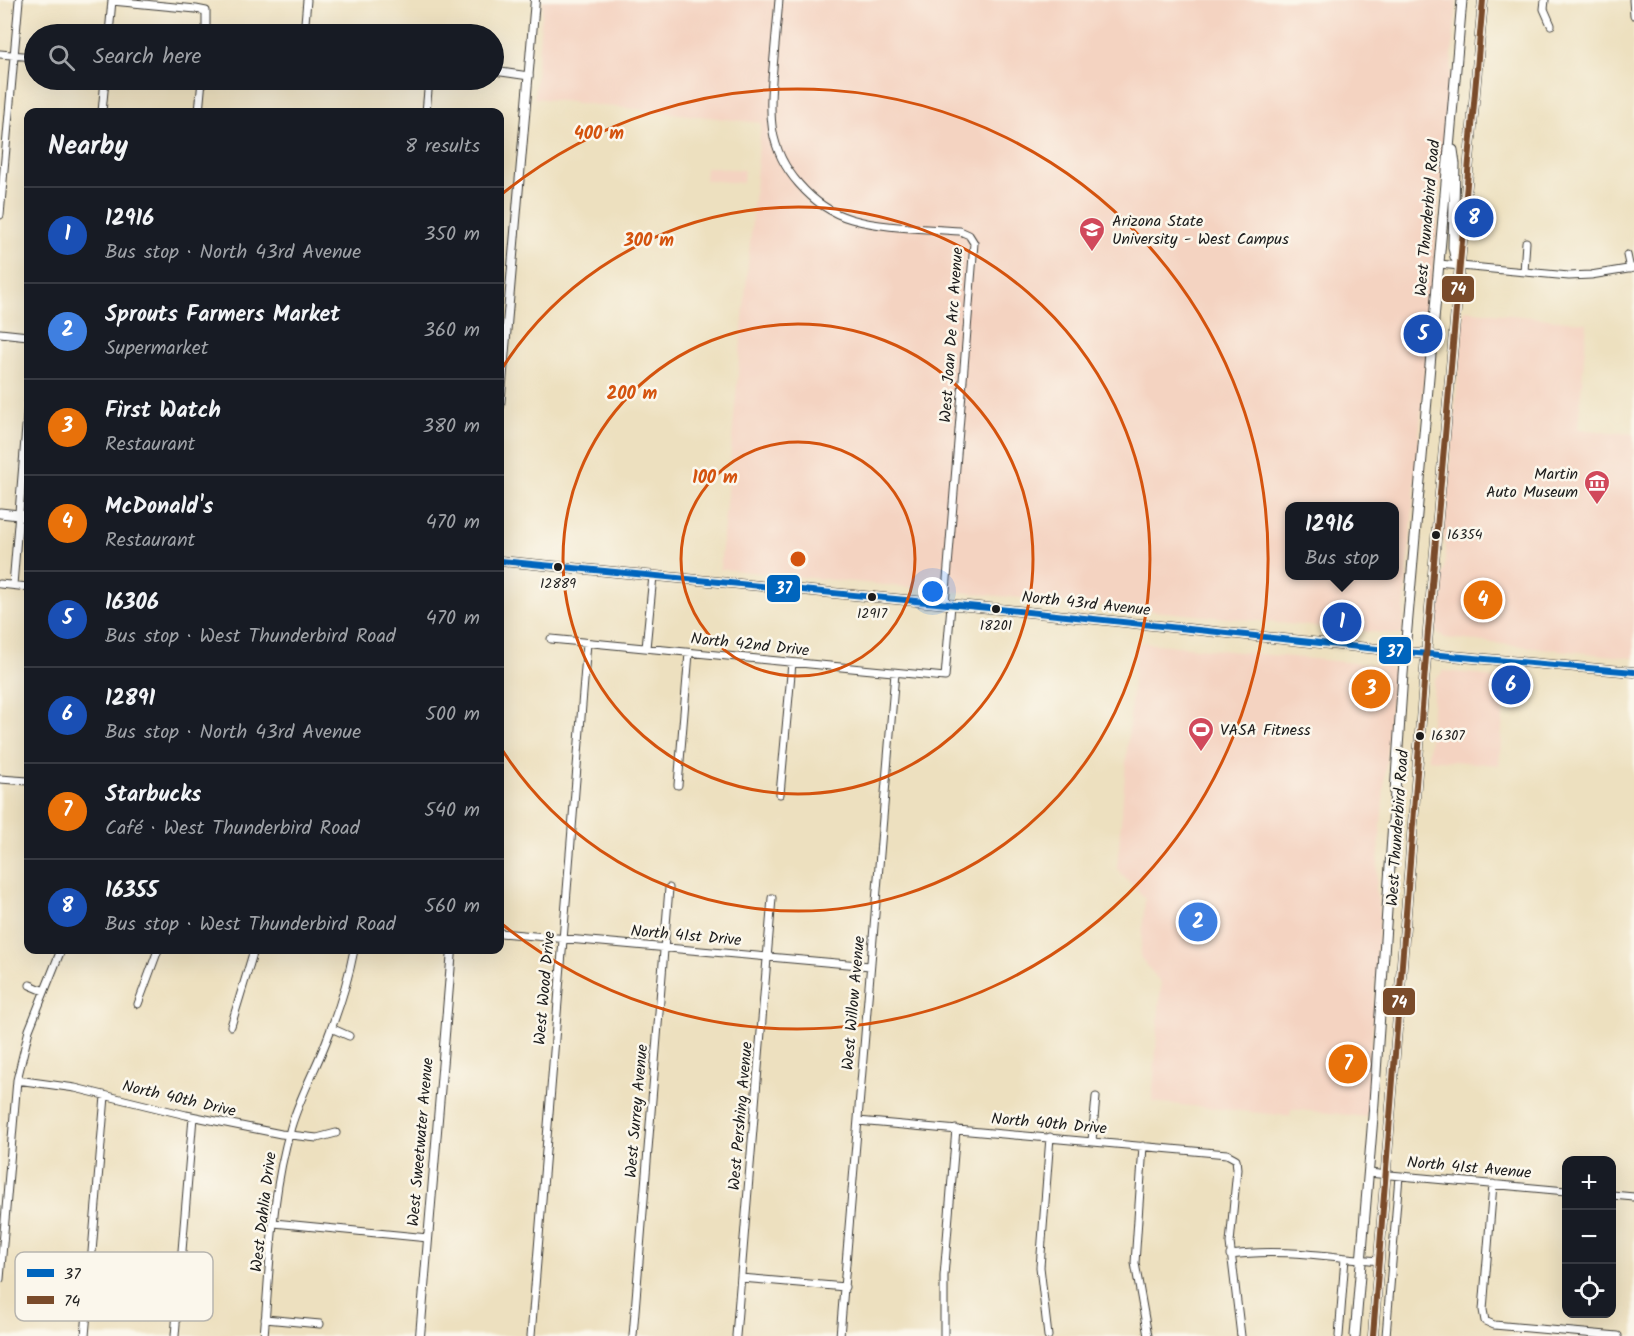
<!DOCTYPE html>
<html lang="en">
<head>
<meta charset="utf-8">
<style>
	:root { --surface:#171b24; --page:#20242c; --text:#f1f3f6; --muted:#9ea1a6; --line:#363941; --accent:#d1495b }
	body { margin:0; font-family:Kalam,sans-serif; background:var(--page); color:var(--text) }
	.controls { position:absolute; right:18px; bottom:18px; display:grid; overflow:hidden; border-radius:12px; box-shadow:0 6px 24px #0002 }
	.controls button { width:54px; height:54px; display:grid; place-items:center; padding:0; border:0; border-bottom:2px solid var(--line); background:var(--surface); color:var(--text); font:30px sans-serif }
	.you { position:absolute; left:933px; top:592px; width:21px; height:21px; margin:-15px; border:4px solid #fff; border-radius:50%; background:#1a73e8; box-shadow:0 0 0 9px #1a73e833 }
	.badge { display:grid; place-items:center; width:39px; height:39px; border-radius:50%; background:var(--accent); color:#fff; font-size:20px; font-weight:700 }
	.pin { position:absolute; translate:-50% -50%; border:3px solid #fff; box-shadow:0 2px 6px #0006 }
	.popup { position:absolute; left:1285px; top:502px; width:114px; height:78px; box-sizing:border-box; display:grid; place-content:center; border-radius:12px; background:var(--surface); filter:drop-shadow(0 2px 4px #0005); font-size:20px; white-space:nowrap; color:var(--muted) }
	.popup b { font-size:22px; color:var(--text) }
	.popup::after { content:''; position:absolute; left:50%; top:100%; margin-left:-12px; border:12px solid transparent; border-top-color:var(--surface) }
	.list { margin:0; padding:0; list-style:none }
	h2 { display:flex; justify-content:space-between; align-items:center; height:78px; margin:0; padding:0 24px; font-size:26px }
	h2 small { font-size:20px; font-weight:400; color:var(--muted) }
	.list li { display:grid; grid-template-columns:39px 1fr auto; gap:18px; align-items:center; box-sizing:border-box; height:96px; padding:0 24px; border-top:2px solid var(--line) }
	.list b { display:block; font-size:22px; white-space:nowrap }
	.list p { margin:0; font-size:20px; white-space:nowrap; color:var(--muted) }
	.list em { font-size:20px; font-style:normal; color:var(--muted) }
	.icon { flex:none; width:33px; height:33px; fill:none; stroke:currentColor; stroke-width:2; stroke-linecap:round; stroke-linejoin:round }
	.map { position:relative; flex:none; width:1634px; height:1336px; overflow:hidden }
	.search { position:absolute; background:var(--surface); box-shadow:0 6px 24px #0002; left:24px; top:24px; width:480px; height:66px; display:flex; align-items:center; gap:15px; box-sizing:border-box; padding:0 21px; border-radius:33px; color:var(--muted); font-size:22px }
	.panel { position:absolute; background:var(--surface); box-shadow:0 6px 24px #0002; left:24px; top:108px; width:480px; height:846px; border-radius:12px }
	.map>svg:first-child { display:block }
	.built { fill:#f4d3c1; fill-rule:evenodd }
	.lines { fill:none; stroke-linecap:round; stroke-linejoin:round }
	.minor-casing { stroke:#3b3934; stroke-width:9 }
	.tertiary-casing { stroke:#3b3934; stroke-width:10 }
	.secondary-casing { stroke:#3b3934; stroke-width:11 }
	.minor { stroke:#fff; stroke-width:7 }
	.tertiary { stroke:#fff; stroke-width:8 }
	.secondary { stroke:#fff; stroke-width:9 }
	.bus-1-casing { stroke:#fbf7ec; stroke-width:10 }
	.bus-2-casing { stroke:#fbf7ec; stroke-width:10 }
	.bus-1 { stroke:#0065bd; stroke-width:6 }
	.bus-2 { stroke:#7a4b2a; stroke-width:6 }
	.ring { fill:none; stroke:#d4530e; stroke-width:3 }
	.bus-dot { fill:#1c1c1c; stroke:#fbf7ec; stroke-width:2 }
	.labels { text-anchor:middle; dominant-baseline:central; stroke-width:5; stroke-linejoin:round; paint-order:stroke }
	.bus-label { font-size:14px; fill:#1c1c1c; stroke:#fbf7ec }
	.street-label { font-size:16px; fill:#1c1c1c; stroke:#fbf7ec }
	.poi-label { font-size:16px; fill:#1c1c1c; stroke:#fbf7ec; text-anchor:start }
	.key { fill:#fbf7ec; stroke:#b8b5ae; stroke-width:1.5 }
	.key-label { font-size:16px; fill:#1c1c1c }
	.centre { fill:#d4530e; stroke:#fbf7ec; stroke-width:3 }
	.ring-label { font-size:18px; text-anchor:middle; font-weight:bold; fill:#d4530e; stroke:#fbf7ec; stroke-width:5; stroke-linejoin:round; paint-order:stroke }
	.line-badge { stroke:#fbf7ec; stroke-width:2 }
	.badge-label { font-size:16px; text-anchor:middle; font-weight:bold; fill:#fff }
</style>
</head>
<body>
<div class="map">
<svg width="1634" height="1336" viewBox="0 0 1634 1336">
	<rect width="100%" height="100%" fill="#fbf7ec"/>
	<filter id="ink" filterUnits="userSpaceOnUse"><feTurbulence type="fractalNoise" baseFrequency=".0167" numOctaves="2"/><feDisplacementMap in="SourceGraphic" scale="12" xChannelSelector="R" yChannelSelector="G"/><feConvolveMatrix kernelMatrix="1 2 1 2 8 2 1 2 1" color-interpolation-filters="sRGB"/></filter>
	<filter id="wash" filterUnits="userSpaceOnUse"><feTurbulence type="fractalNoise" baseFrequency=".008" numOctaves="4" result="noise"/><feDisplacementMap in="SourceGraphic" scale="24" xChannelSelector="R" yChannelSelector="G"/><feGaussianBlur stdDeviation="1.35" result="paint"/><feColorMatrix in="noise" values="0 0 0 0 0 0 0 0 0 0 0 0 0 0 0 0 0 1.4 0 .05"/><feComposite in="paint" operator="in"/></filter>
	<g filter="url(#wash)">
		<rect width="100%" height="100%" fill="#ede0bf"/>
		<path class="built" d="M543,0H1457L1402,635L720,569L761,123L534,98ZM1290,506H1394V576H1290Z
			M706,167L744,170L743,183L705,180Z
			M1464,310L1587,323L1578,429L1634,434V658L1445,638L1436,631L1438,596L1444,570L1446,548L1443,537Z
			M1136,642L1386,666L1395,671L1397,676L1390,711L1376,890L1380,915L1367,1117L1291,1109L1290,1116L1152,1102L1161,983L1140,957L1145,899L1117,869Z
			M1444,671L1475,674L1506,682L1499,765L1428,759L1434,684L1435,679Z"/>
	</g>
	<g filter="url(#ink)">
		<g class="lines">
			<defs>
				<path id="minor" d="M779,0C777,23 775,45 773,68C769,113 767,148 799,184C813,200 830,213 851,219C886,229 925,228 960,231L969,235L974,243L945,604
					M1545,0L1544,9L1551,25
					M1633,0L1634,15
					M112,1L196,9L206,11V34
					M109,34L112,0
					M304,34L307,0
					M0,54L34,57
					M494,71L529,76
					M102,112L105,80
					M199,112L202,80
					M426,112L429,80
					M0,215L19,0
					M1627,255L1630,269
					M1439,264L1569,276L1591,275L1634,268
					M1524,272L1526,242
					M0,333L28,336
					M0,584L28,587
					M13,585L28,403
					M551,639L945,677L951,605
					M646,648L653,576
					M0,779L28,781
					M678,785L689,653
					M780,794L792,663
					M500,933L870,966
					M30,985L44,991
					M138,1004L158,950
					M231,1026L254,950
					M331,1028L349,1036
					M17,1080L75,1088L186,1115L281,1134L317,1138L336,1133
					M858,1121L1227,1154L1236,1159L1237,1169L1230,1243L1241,1336
					M1092,1141L1096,1097
					M1143,1146L1135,1263L1148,1336
					M1368,1173L1566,1191
					M1493,1184L1483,1310L1485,1321L1494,1325L1618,1336
					M1612,1195L1634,1197
					M274,1223L428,1238
					M1230,1255C1280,1248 1330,1257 1379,1261
					M741,1278L845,1287
					M0,1279L17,1080L29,1030L61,950
					M265,1319L320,1324
					M85,1336L105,1096
					M175,1336L193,1117
					M264,1336C270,1267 271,1194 291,1127C300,1097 315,1070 326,1042C338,1012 348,981 354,950
					M531,1336L587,643
					M633,1336L669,888
					M736,1336L772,898
					M840,1336L895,673
					M944,1336V1276L956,1129
					M1048,1336L1040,1267L1050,1137
					M1339,1336L1345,1258
					M1386,1336L1399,1176"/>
				<path id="tertiary" d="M500,406L535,0
					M420,1336L452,950"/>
				<path id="secondary" d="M1453,150L1455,164L1453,247L1455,257L1460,266
					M0,513L28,516
					M500,561L999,609L1406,652L1634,672
					M1355,1336L1373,1117L1403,674L1462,0
					M1373,1336L1428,631L1483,0"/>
			</defs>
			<use href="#minor" class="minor-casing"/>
			<use href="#tertiary" class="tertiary-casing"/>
			<use href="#secondary" class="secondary-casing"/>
			<use href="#minor" class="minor"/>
			<use href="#tertiary" class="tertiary"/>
			<use href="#secondary" class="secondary"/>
			<defs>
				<path id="bus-1" d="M500,561L999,609L1406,652L1634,672"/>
				<path id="bus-2" d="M1373,1336L1428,631L1483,0"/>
			</defs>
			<use href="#bus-1" class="bus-1-casing"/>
			<use href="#bus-2" class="bus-2-casing"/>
			<use href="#bus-1" class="bus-1"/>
			<use href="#bus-2" class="bus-2"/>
		</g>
	</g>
	<g class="ring">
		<circle cx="798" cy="559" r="117"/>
		<circle cx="798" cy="559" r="235"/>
		<path d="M501 370A352 352 0 1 1 501 748"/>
		<path d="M502 194A470 470 0 1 1 502 924"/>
	</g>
	<defs>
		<symbol id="university-pin" viewBox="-11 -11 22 30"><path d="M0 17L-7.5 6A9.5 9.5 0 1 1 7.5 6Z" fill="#d1495b" stroke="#fbf7ec"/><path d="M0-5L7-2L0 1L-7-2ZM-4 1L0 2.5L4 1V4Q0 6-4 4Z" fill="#fff"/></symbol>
		<symbol id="museum-pin" viewBox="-11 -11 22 30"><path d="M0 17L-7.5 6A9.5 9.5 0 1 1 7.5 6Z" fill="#d1495b" stroke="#fbf7ec"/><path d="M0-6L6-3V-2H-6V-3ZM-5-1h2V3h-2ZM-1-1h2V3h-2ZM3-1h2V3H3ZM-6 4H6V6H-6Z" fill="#fff"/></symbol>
		<symbol id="stadium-pin" viewBox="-11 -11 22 30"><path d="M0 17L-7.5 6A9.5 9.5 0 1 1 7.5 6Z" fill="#d1495b" stroke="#fbf7ec"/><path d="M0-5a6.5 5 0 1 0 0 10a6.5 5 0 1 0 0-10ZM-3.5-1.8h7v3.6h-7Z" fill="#fff"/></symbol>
	</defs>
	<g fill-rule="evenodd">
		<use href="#university-pin" x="1077" y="215" width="30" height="40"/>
		<use href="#museum-pin" x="1582" y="468" width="30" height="40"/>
		<use href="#stadium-pin" x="1186" y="715" width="30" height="40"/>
	</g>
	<g class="bus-dot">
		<circle cx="1436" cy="535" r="5"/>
		<circle cx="558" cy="567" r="5"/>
		<circle cx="872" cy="597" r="5"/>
		<circle cx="996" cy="609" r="5"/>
		<circle cx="1420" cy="736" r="5"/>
	</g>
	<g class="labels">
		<g class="bus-label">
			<text x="1447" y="535" text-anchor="start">16354</text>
			<text x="558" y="584">12889</text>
			<text x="872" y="614">12917</text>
			<text x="996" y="626">18201</text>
			<text x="1431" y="736" text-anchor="start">16307</text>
		</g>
		<g class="street-label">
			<text transform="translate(1428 218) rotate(-85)">West Thunderbird Road</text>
			<text transform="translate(952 335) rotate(-86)">West Joan De Arc Avenue</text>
			<text transform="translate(1086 604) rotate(6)">North 43rd Avenue</text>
			<text transform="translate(750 645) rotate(6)">North 42nd Drive</text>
			<text transform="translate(1398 828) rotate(-86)">West Thunderbird Road</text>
			<text transform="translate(686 936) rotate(5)">North 41st Drive</text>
			<text transform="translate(545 988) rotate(-85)">West Wood Drive</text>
			<text transform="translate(854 1003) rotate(-85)">West Willow Avenue</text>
			<text transform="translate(179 1099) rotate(13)">North 40th Drive</text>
			<text transform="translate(637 1111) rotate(-85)">West Surrey Avenue</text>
			<text transform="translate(741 1116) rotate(-85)">West Pershing Avenue</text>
			<text transform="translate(1049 1124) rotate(5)">North 40th Drive</text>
			<text transform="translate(421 1142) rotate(-85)">West Sweetwater Avenue</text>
			<text transform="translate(1469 1168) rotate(5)">North 41st Avenue</text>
			<text transform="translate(264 1212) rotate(-83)">West Dahlia Drive</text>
		</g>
		<g class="poi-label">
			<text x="1112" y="221">Arizona State<tspan x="1112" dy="18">University - West Campus</tspan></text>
			<text x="1578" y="474" text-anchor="end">Martin<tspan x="1578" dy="18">Auto Museum</tspan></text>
			<text x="1220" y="730">VASA Fitness</text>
		</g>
	</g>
	<rect x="15" y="1252" width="198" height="69" rx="9" class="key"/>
	<rect x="27" y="1269" width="27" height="8" fill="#0065bd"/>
	<rect x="27" y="1296" width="27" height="8" fill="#7a4b2a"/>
	<g class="key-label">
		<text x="64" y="1279">37</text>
		<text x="64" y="1306">74</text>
	</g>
	<circle cx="798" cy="559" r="9" class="centre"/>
	<g class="ring-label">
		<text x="599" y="139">400 m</text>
		<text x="649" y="246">300 m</text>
		<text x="632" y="399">200 m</text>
		<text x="715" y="483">100 m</text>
	</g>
	<g class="line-badge">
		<rect x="1441" y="275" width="34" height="28" rx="6" fill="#7a4b2a"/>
		<rect x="766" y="574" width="35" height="29" rx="6" fill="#0065bd"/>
		<rect x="1378" y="636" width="34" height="29" rx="6" fill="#0065bd"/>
		<rect x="1382" y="987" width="34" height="29" rx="6" fill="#7a4b2a"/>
	</g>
	<g class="badge-label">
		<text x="1458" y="295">74</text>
		<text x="784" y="594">37</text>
		<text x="1395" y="657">37</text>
		<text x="1399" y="1008">74</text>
	</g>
</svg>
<div class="controls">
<button>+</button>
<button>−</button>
<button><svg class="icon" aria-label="locate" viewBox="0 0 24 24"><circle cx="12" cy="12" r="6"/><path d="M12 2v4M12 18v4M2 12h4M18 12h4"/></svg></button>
</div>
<div class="you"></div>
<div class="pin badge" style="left:1342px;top:622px;background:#1a4fb4">1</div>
<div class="popup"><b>12916</b>Bus stop</div>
<div class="pin badge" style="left:1198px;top:922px;background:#3f7fe0">2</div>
<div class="pin badge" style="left:1371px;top:689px;background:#e8710a">3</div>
<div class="pin badge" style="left:1483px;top:600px;background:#e8710a">4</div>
<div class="pin badge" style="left:1423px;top:334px;background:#1a4fb4">5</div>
<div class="pin badge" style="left:1511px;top:685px;background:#1a4fb4">6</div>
<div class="pin badge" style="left:1348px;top:1064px;background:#e8710a">7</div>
<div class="pin badge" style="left:1474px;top:218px;background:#1a4fb4">8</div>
<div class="search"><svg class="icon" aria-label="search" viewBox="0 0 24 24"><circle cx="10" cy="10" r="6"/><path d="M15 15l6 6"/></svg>Search here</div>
<section class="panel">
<h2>Nearby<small>8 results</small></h2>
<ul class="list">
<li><span class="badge" style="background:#1a4fb4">1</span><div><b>12916</b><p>Bus stop · North 43rd Avenue</p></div><em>350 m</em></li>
<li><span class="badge" style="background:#3f7fe0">2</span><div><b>Sprouts Farmers Market</b><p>Supermarket</p></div><em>360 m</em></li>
<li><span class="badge" style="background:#e8710a">3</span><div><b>First Watch</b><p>Restaurant</p></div><em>380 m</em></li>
<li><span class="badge" style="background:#e8710a">4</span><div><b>McDonald's</b><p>Restaurant</p></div><em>470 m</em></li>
<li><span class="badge" style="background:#1a4fb4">5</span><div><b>16306</b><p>Bus stop · West Thunderbird Road</p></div><em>470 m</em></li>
<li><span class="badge" style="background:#1a4fb4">6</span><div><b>12891</b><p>Bus stop · North 43rd Avenue</p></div><em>500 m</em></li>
<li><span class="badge" style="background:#e8710a">7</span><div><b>Starbucks</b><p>Café · West Thunderbird Road</p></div><em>540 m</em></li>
<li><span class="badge" style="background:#1a4fb4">8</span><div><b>16355</b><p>Bus stop · West Thunderbird Road</p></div><em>560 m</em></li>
</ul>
</section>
</div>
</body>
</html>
